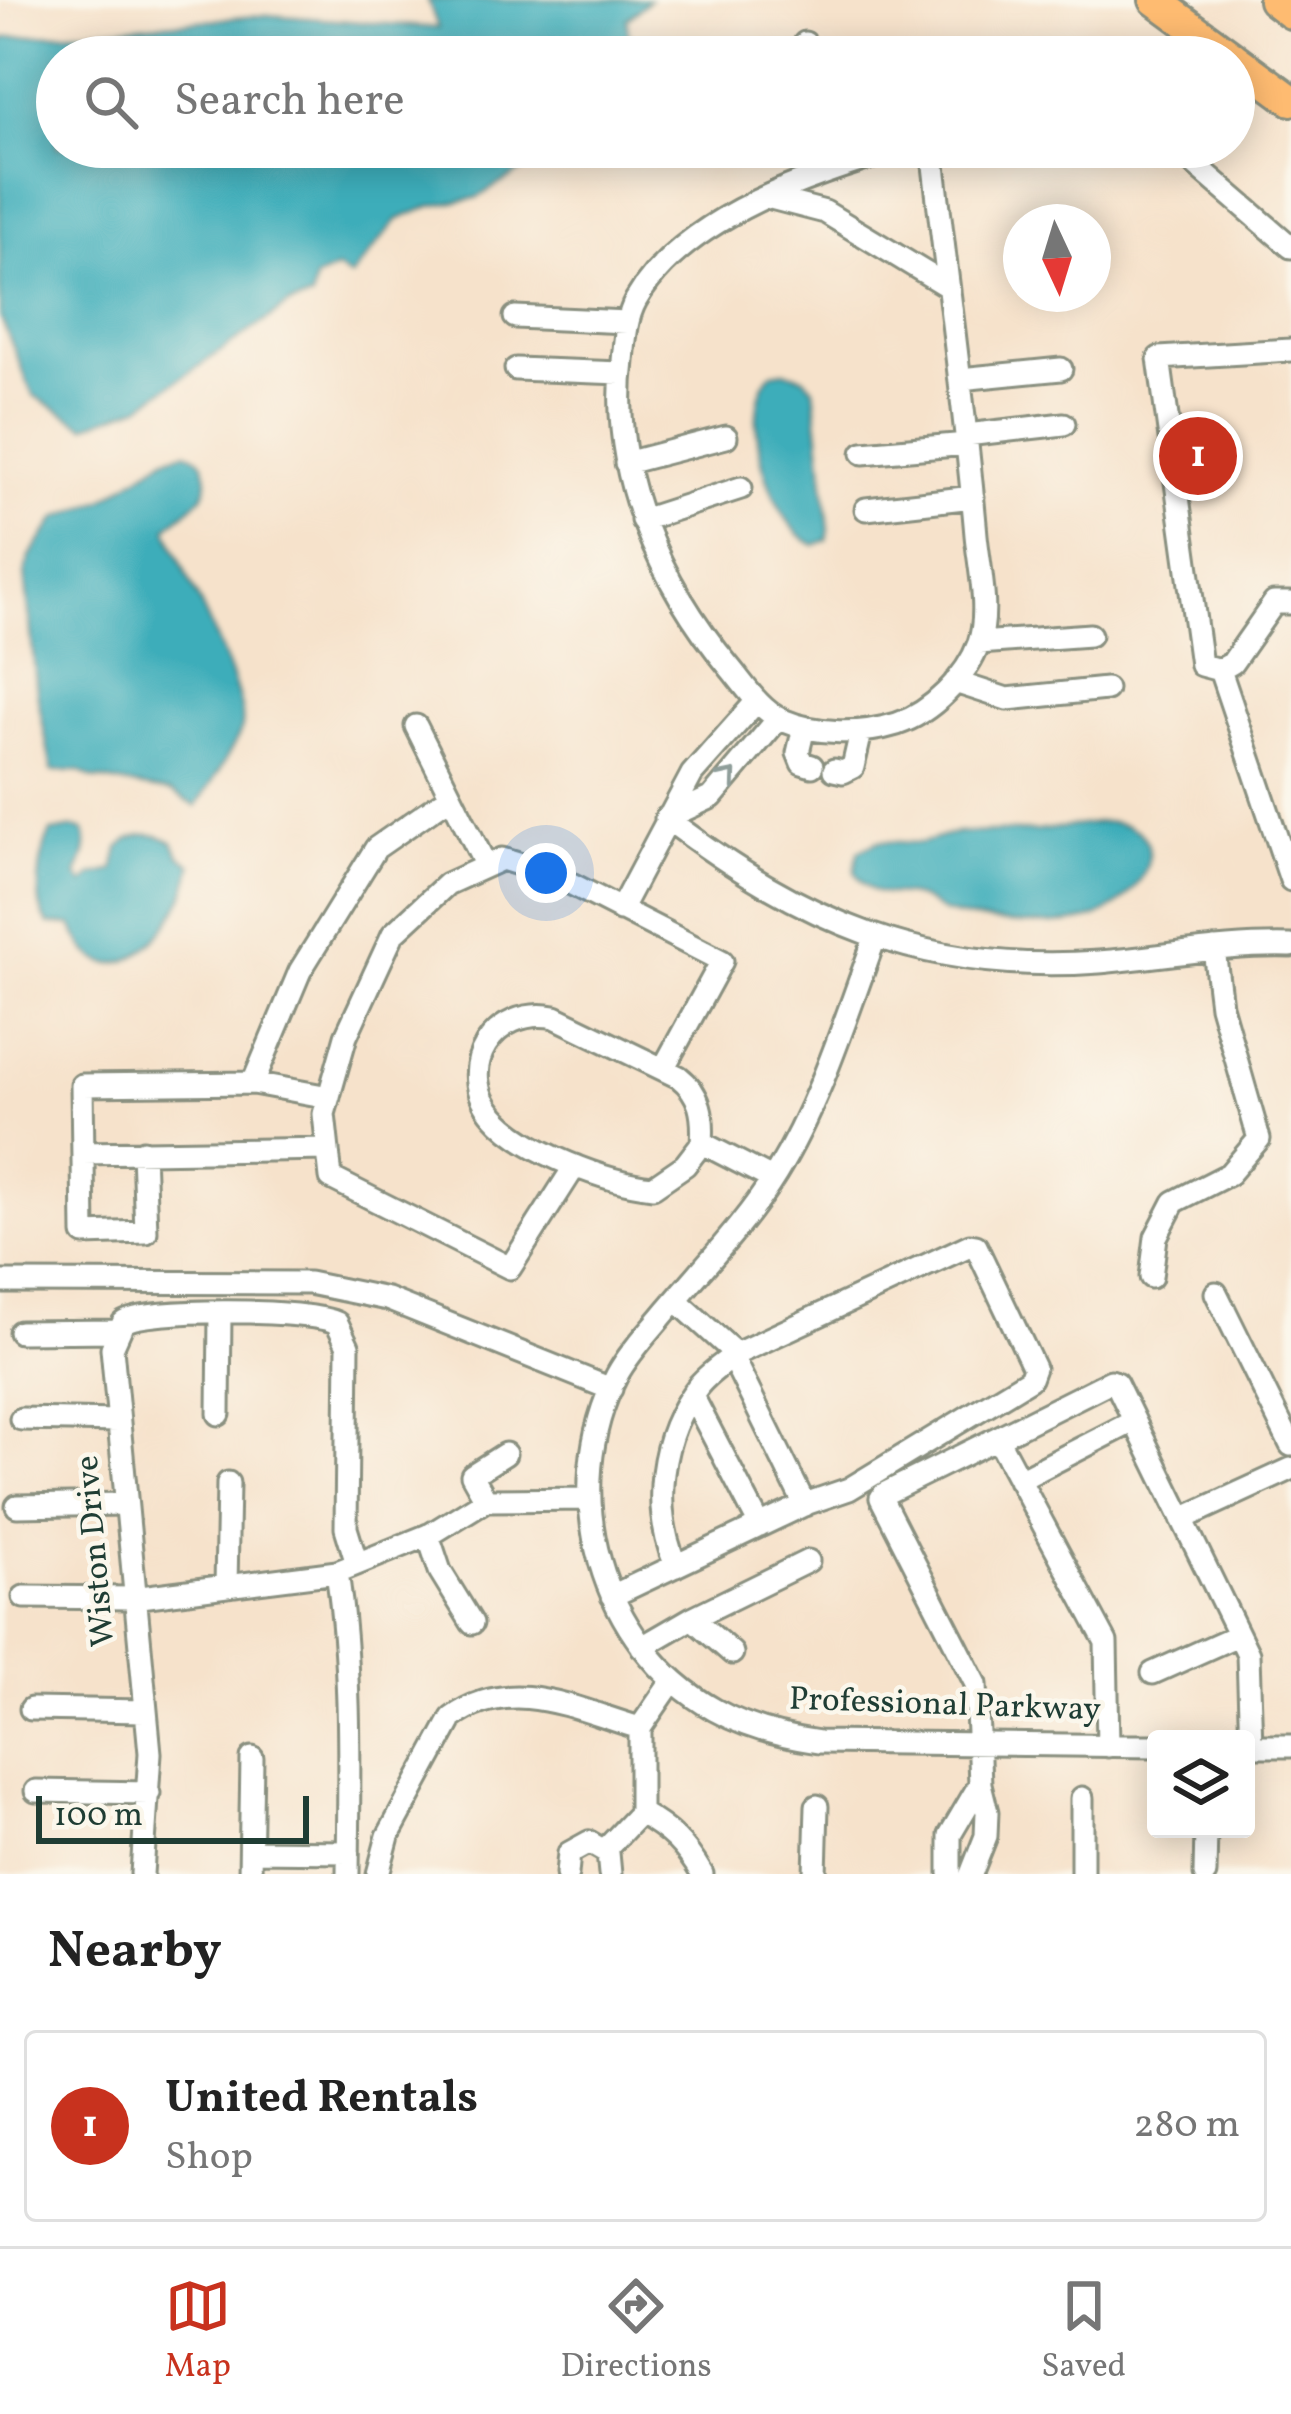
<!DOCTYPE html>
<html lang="en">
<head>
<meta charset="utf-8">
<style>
	:root { --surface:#fff; --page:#f6f6f6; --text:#222; --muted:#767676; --line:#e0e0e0; --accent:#c8321e }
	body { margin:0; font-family:Vollkorn,serif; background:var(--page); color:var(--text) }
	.controls { position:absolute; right:36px; bottom:36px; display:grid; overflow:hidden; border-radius:12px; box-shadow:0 6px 30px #0003 }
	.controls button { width:108px; height:108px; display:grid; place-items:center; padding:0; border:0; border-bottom:3px solid var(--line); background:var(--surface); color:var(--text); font:60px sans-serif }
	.compass { position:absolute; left:1003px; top:204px; width:108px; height:108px; border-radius:50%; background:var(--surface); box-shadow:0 6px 30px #0003; rotate:176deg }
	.scale { position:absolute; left:36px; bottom:30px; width:273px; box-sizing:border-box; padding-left:12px; border:6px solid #1f3d34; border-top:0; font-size:33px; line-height:42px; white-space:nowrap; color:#1f3d34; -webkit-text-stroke:9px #fbf7ec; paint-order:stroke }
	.you { position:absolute; left:546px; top:873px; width:42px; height:42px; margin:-30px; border:9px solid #fff; border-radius:50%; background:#1a73e8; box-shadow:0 0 0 18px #1a73e833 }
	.badge { display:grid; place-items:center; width:78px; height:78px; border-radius:50%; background:var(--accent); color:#fff; font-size:39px; font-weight:700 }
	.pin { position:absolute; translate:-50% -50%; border:6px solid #fff; box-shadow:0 3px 12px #0006 }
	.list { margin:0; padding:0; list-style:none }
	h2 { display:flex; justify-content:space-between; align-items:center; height:156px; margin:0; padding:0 48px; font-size:51px }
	h2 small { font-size:39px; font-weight:400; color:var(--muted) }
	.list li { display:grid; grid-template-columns:78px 1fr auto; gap:36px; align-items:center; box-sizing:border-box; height:192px; margin:0 24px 24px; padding:0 24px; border:3px solid var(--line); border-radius:12px }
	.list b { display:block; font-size:45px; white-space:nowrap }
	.list p { margin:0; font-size:39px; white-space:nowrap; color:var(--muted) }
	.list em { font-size:39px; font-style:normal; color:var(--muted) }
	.icon { flex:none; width:66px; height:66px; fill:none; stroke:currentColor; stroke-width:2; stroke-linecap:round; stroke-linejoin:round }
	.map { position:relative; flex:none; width:1291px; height:1874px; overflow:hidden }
	.search { position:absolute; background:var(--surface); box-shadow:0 6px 30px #0003; left:36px; right:36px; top:36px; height:132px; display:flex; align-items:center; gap:30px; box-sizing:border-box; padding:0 42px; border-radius:66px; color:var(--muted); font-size:45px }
	.sheet { height:372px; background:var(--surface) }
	nav { display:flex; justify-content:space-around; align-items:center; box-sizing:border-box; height:168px; border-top:3px solid var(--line); background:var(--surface); font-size:33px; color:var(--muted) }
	nav a { display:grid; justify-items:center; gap:6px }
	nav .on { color:var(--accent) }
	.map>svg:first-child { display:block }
	.water { fill:#3dadba; stroke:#2e7577; stroke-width:3 }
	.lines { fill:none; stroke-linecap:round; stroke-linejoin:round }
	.minor-casing { stroke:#8a9080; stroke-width:27 }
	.highway-casing { stroke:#8a9080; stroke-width:36 }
	.minor { stroke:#fff; stroke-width:21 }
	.highway { stroke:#febb71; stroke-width:30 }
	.oneway { stroke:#8f9e9a }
	.labels { text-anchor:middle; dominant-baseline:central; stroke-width:9; stroke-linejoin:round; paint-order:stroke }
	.street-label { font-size:33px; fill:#1f3d34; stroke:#fbf7ec }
</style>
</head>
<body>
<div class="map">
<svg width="1291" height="1874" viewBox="0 0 1291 1874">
	<rect width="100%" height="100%" fill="#fbf7ec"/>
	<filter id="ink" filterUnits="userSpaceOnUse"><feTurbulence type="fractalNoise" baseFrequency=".00833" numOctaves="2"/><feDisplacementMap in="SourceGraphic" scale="24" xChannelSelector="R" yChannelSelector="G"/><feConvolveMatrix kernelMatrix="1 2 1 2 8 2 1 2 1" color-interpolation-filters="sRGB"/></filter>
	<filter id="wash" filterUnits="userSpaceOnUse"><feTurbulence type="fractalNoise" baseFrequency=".004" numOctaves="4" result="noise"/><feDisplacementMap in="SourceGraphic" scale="48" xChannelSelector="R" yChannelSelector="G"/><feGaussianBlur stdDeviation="2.7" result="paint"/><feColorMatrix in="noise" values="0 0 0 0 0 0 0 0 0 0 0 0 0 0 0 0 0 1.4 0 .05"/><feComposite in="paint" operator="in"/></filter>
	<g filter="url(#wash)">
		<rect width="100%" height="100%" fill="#f6e2cb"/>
		<path class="water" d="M428,0H649L627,19L630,57H57V147H562L476,198L431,206L397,220L351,277L337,269L315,279L312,298L290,304L140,406L85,426L33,395L0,316V45L5,38L268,15L438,28Z
			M784,371L803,377L814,388L829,530L827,540L815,545C772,528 735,410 772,373Z
			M185,452C197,455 203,459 206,472C213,501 181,511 167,528C180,567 250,695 242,727C239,739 203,798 196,806L171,792L92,778L79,771H52L37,693L25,574L30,556L57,518L103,500L167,457Z
			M1103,822C1185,825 1142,903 1090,919C1053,929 980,924 943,912C935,909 928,901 919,898C891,889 876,905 855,872L858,851L879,841L921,843L956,833L1037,831Z
			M74,828L84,831C90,849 83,859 77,875L83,884L92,875L114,870L119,848C136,830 153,832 173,842L179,855L192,865C186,922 107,1017 72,925L49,924C32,907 39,852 51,832Z"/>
	</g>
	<g filter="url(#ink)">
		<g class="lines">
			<defs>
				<path id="minor" d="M805,43L812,57
					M907,147C818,172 685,215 636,300C626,318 625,340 623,361C609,473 660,584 731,669C745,686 761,711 782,720C817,735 861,735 897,724C931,713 967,677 979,643C990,611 979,567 976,535C965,405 946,276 932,147
					M1175,147L1291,247
					M767,197L825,212L947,286
					M515,317L627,322
					M1291,350L1159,358L1201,665L1220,670L1232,663L1274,603H1291
					M516,369L621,373
					M960,379L1061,369
					M966,435L1064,424
					M863,453L967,444
					M626,463L726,437
					M866,509L973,497
					M642,520L741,488
					M979,643L1090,635
					M1220,670L1291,880
					M955,682L1007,699L1106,689
					M416,726L486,866
					M804,727L798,753L802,763L812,766
					M834,770L843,772L853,767L861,732
					M666,818C802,921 924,975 1099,962C1163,957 1226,944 1291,946
					M667,818L712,797L778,719
					M620,910L692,774L757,701
					M875,938C846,1017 820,1102 776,1174C746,1223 704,1266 667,1310C650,1331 630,1351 617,1375C557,1491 599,1645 715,1710C747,1728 783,1737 819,1742L1156,1746
					M253,1083L300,971L376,848L451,796
					M702,1143L685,1165L653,1187C606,1182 525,1152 494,1116C453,1070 493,1005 555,1017L679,1077C701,1094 704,1116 702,1143L772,1179
					M143,1151L146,1232L84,1234L82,1085L253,1083L329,1097
					M83,1153L328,1149
					M575,1166L510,1268L331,1178L324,1114L346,1036L393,934L447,884L502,859L554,875L722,961L663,1069
					M1151,1277L1156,1237L1174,1202L1229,1174L1259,1139L1221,1006L1214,949
					M0,1282L309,1283L387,1299L611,1389
					M1216,1293L1291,1445
					M20,1332L118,1331
					M732,1357L805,1505
					M693,1397L760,1526
					M219,1414L220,1313
					M21,1419L118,1421
					M997,1438L1111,1381L1116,1383L1248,1654L1251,1746
					M1019,1480L1134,1421
					M486,1500L472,1475L505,1454
					M17,1506L125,1504
					M1182,1519L1291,1469
					M428,1535L440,1571L472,1623
					M676,1566C651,1507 659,1436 699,1385C709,1373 724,1363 736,1354
					M337,1572C352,1672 349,1772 348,1874
					M226,1586L228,1483
					M612,1596L808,1503L849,1489L1030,1379L1034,1368L976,1246L970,1245L736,1354L676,1300
					M24,1597L133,1598L337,1572L431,1534L486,1500L588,1499
					M692,1618L732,1653
					M642,1647L692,1618L808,1561
					M1153,1673L1238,1635
					M673,1680L640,1728V1813C670,1830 685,1845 702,1874
					M31,1709L145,1711
					M1246,1746H1291
					M36,1791L149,1793
					M605,1850L640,1813
					M251,1851L348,1852
					M142,1874L150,1753L112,1348L123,1323C144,1307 312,1309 337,1323L348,1346L346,1528L357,1564
					M250,1874L252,1758
					M378,1874L388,1836L452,1718C511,1674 577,1710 640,1728
					M567,1874L569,1853L589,1842L608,1853L610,1874
					M815,1874L817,1806
					M950,1874V1835L980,1784
					M971,1874L986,1836L987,1812L980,1784L976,1684L881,1498L884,1494L997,1438L1106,1642L1108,1746
					M1082,1874V1798
					M1205,1874L1206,1829"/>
				<path id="highway" d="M1155,0L1233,57
					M1274,0L1291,13
					M1234,58L1291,100"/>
			</defs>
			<use href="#minor" class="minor-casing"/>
			<use href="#highway" class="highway-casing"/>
			<use href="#minor" class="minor"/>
			<use href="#highway" class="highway"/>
		</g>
		<defs><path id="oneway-chevron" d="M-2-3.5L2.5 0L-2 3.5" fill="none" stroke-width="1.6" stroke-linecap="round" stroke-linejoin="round" transform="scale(3)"/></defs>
		<use class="oneway" href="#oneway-chevron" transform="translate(729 777) rotate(-50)"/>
	</g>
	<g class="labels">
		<g class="street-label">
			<text transform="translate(97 1551) rotate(-95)">Wiston Drive</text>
			<text transform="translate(945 1706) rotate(2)">Professional Parkway</text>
		</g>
	</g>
</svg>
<div class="controls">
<button><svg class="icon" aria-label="layers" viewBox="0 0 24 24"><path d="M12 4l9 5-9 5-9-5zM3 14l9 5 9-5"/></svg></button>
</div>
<svg class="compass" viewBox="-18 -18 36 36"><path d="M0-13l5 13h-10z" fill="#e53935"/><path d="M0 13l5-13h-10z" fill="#767676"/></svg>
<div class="scale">100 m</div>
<div class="you"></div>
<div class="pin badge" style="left:1198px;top:456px">1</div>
<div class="search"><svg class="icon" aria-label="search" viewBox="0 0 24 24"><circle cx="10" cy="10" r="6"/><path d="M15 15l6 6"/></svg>Search here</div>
</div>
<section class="sheet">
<h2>Nearby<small></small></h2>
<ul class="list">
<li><span class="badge">1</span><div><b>United Rentals</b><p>Shop</p></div><em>280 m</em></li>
</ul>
</section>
<nav>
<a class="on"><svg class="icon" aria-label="map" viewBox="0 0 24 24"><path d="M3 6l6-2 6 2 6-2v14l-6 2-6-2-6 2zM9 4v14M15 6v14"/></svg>Map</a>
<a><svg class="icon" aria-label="directions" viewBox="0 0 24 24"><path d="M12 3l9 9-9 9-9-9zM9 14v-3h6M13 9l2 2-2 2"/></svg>Directions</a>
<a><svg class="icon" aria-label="saved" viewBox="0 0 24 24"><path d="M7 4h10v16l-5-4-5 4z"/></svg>Saved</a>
</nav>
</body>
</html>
